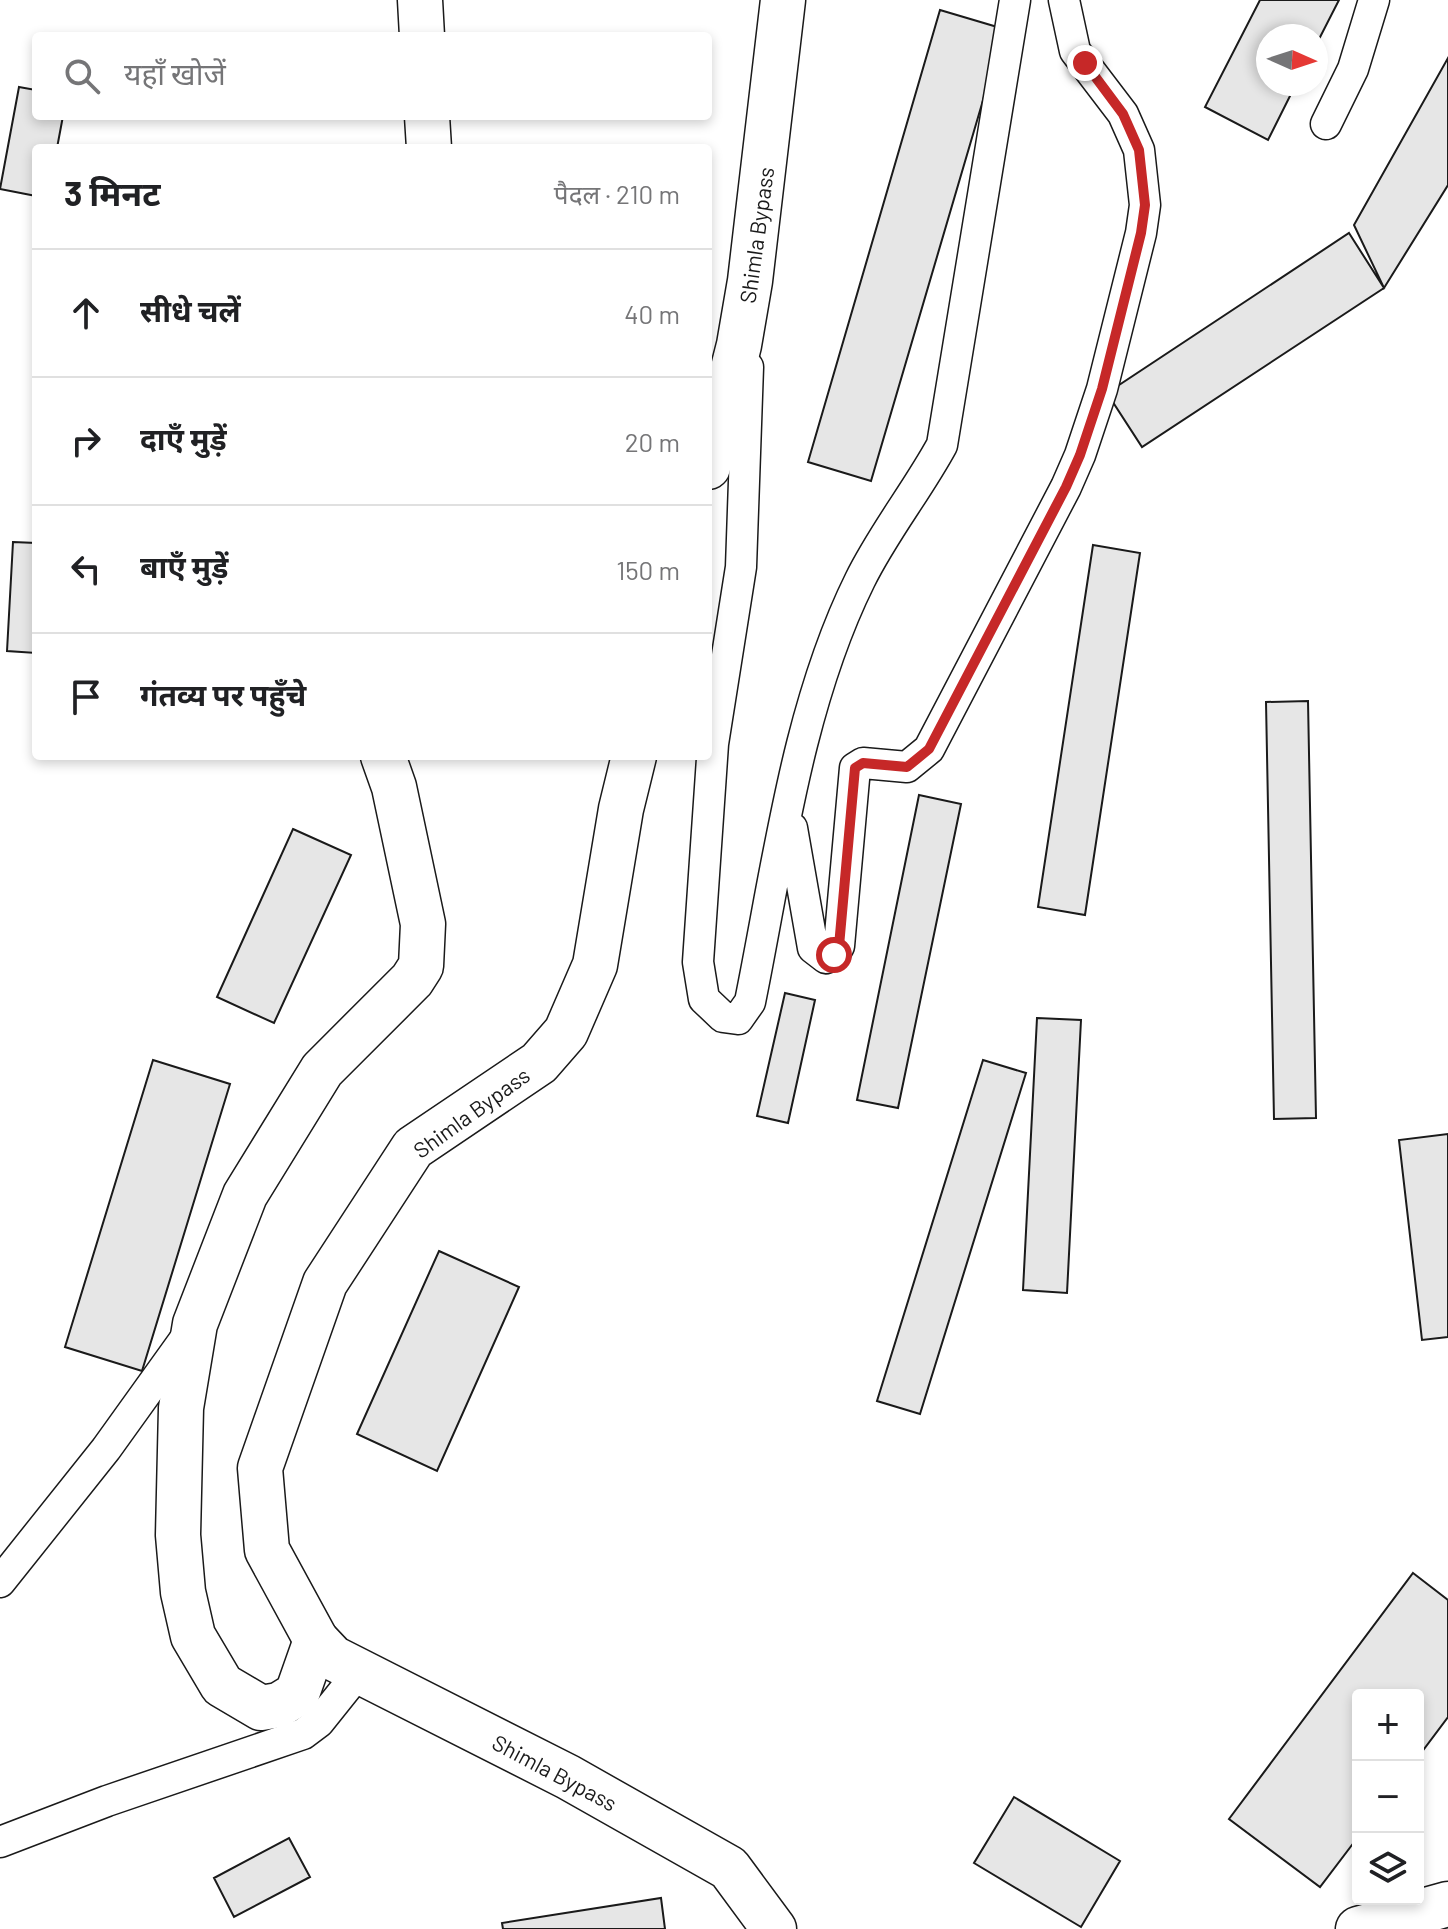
<!DOCTYPE html>
<html lang="hi">
<head>
<meta charset="utf-8">
<style>
	:root { --surface:#fff; --page:#f2f2f2; --text:#202124; --muted:#757577; --line:#e0e0e0 }
	body { margin:0; font-family:Barlow,"Noto Sans Devanagari",sans-serif; background:var(--page); color:var(--text) }
	.controls { position:absolute; right:24px; bottom:24px; display:grid; overflow:hidden; border-radius:8px; box-shadow:0 4px 12px #0003 }
	.controls button { width:72px; height:72px; display:grid; place-items:center; padding:0; border:0; border-bottom:2px solid var(--line); background:var(--surface); color:var(--text); font:40px sans-serif }
	.compass { position:absolute; left:1256px; top:24px; width:72px; height:72px; border-radius:50%; background:var(--surface); box-shadow:0 4px 12px #0003; rotate:93deg }
	.stop { position:absolute; width:24px; height:24px; margin:-18px; border:6px solid #c62828; border-radius:50%; background:#fff }
	.stop.end { background:#c62828; border-color:#fff; box-shadow:0 2px 8px #0008 }
	.list { margin:0; padding:0; list-style:none }
	h2 { display:flex; justify-content:space-between; align-items:center; height:104px; margin:0; padding:0 32px; font-size:34px }
	h2 small { font-size:26px; font-weight:400; color:var(--muted) }
	.list li { display:grid; grid-template-columns:52px 1fr auto; gap:24px; align-items:center; box-sizing:border-box; height:128px; padding:0 32px; border-top:2px solid var(--line) }
	.list b { display:block; font-size:30px; white-space:nowrap }
	.list em { font-size:26px; font-style:normal; color:var(--muted) }
	.icon { flex:none; width:44px; height:44px; fill:none; stroke:currentColor; stroke-width:2; stroke-linecap:round; stroke-linejoin:round }
	.map { position:relative; flex:none; width:1448px; height:1929px; overflow:hidden }
	.search { position:absolute; background:var(--surface); box-shadow:0 4px 12px #0003; left:32px; top:32px; width:680px; height:88px; display:flex; align-items:center; gap:20px; box-sizing:border-box; padding:0 28px; border-radius:8px; color:var(--muted); font-size:30px }
	.panel { position:absolute; background:var(--surface); box-shadow:0 4px 12px #0003; left:32px; top:144px; width:680px; height:616px; border-radius:8px }
	.map>svg:first-child { display:block }
	.building { fill:#e6e6e6; stroke:#1a1a1a; stroke-width:2 }
	.lines { fill:none; stroke-linecap:round; stroke-linejoin:round }
	.minor-casing { stroke:#1a1a1a; stroke-width:33 }
	.secondary-casing { stroke:#1a1a1a; stroke-width:47 }
	.trunk-casing { stroke:#1a1a1a; stroke-width:47 }
	.minor { stroke:#fff; stroke-width:30 }
	.secondary { stroke:#fff; stroke-width:44 }
	.trunk { stroke:#fff; stroke-width:44 }
	.route { stroke:#c62828; stroke-width:10 }
	.labels { text-anchor:middle; dominant-baseline:central; stroke-width:6; stroke-linejoin:round; paint-order:stroke }
	.street-label { font-size:22px; fill:#1a1a1a; stroke:#fff }
</style>
</head>
<body>
<div class="map">
<svg width="1448" height="1929" viewBox="0 0 1448 1929">
	<rect width="100%" height="100%" fill="#fff"/>
	<path class="building" d="M1260,0H1339L1316,45V36H1268V84H1296L1268,140L1205,107Z
		M940,10L1004,29L871,481L808,462Z
		M1448,58V185L1384,288L1354,225Z
		M19,87L36,90V116H63L57,148H36V196L0,189Z
		M1349,233L1384,288L1142,447L1107,393Z
		M13,542L36,543V653L7,651Z
		M1093,545L1140,553L1085,915L1038,907Z
		M1308,701L1316,1118L1274,1119L1266,702Z
		M919,795L961,804L898,1108L857,1100Z
		M293,829L351,855L274,1023L217,997Z
		M785,993L815,1000L788,1123L757,1116Z
		M1037,1018L1081,1020L1067,1293L1023,1290Z
		M153,1060L230,1084L142,1371L65,1347Z
		M983,1060L1026,1073L920,1414L877,1401Z
		M1448,1134V1337L1422,1340L1399,1140Z
		M439,1251L519,1287L437,1471L357,1434Z
		M1413,1573L1448,1600V1717L1418,1757V1695H1358V1837L1320,1887L1229,1819Z
		M1014,1797L1120,1861L1081,1927L974,1863Z
		M289,1838L310,1877L234,1917L214,1878Z
		M661,1898L665,1929H503L502,1923Z"/>
	<g class="lines">
		<defs>
			<path id="minor" d="M1326,124L1353,69L1374,0
				M748,367L741,567L713,744L698,962L704,999L723,1017L738,1019L750,1002C778,864 797,707 860,580C883,533 917,491 942,445L1015,0
				M792,828L813,948L826,958L834,955L839,946L855,768L863,763L907,767L929,749L1066,487L1080,455L1102,389L1141,233L1145,205L1139,150L1123,114L1075,51L1064,0
				M0,1582L106,1449L190,1332
				M0,1842L107,1801L303,1734L319,1722L359,1672"/>
			<path id="secondary" d="M420,0L422,36
				M427,116L429,148
				M316,1640L297,1694L279,1705L261,1708L222,1685L193,1636L183,1592L178,1535L181,1408L195,1324L245,1195L322,1070L412,980L421,966L423,924L394,787L383,756"/>
			<path id="trunk" d="M708,467L739,345L750,281L783,0
				M634,756L621,809L595,965L566,1032L539,1063L413,1148L325,1283L260,1468L267,1550L316,1640L333,1658L568,1777L729,1868L774,1929
				M1358,1929L1448,1904"/>
		</defs>
		<use href="#minor" class="minor-casing"/>
		<use href="#secondary" class="secondary-casing"/>
		<use href="#trunk" class="trunk-casing"/>
		<use href="#minor" class="minor"/>
		<use href="#secondary" class="secondary"/>
		<use href="#trunk" class="trunk"/>
	</g>
	<g class="lines">
		<path class="route" d="M834,955L839,946L855,768L863,763L907,767L929,749L1066,487L1080,455L1102,389L1141,233L1145,205L1139,150L1123,114L1085,63"/>
	</g>
	<g class="labels">
		<g class="street-label">
			<text transform="translate(756 235) rotate(-82)">Shimla Bypass</text>
			<text transform="translate(471 1112) rotate(-36)">Shimla Bypass</text>
			<text transform="translate(555 1772) rotate(28)">Shimla Bypass</text>
		</g>
	</g>
</svg>
<div class="controls">
<button>+</button>
<button>−</button>
<button><svg class="icon" aria-label="layers" viewBox="0 0 24 24"><path d="M12 4l9 5-9 5-9-5zM3 14l9 5 9-5"/></svg></button>
</div>
<svg class="compass" viewBox="-18 -18 36 36"><path d="M0-13l5 13h-10z" fill="#e53935"/><path d="M0 13l5-13h-10z" fill="#757577"/></svg>
<div class="stop" style="left:834px;top:955px"></div>
<div class="stop end" style="left:1085px;top:63px"></div>
<div class="search"><svg class="icon" aria-label="search" viewBox="0 0 24 24"><circle cx="10" cy="10" r="6"/><path d="M15 15l6 6"/></svg>यहाँ खोजें</div>
<section class="panel">
<h2>3 मिनट<small>पैदल · 210 m</small></h2>
<ul class="list">
<li><svg class="icon" aria-label="ahead" viewBox="0 0 24 24"><path d="M12 20V5M6 11l6-6 6 6"/></svg><div><b>सीधे चलें</b></div><em>40 m</em></li>
<li><svg class="icon" aria-label="right" viewBox="0 0 24 24"><path d="M7 20v-9h11M14 6l5 5-5 5"/></svg><div><b>दाएँ मुड़ें</b></div><em>20 m</em></li>
<li><svg class="icon" aria-label="left" viewBox="0 0 24 24"><path d="M17 20v-9H6M10 6l-5 5 5 5"/></svg><div><b>बाएँ मुड़ें</b></div><em>150 m</em></li>
<li><svg class="icon" aria-label="arrive" viewBox="0 0 24 24"><path d="M6 21V4h12l-3 4 3 4H6"/></svg><div><b>गंतव्य पर पहुँचे</b></div></li>
</ul>
</section>
</div>
</body>
</html>
